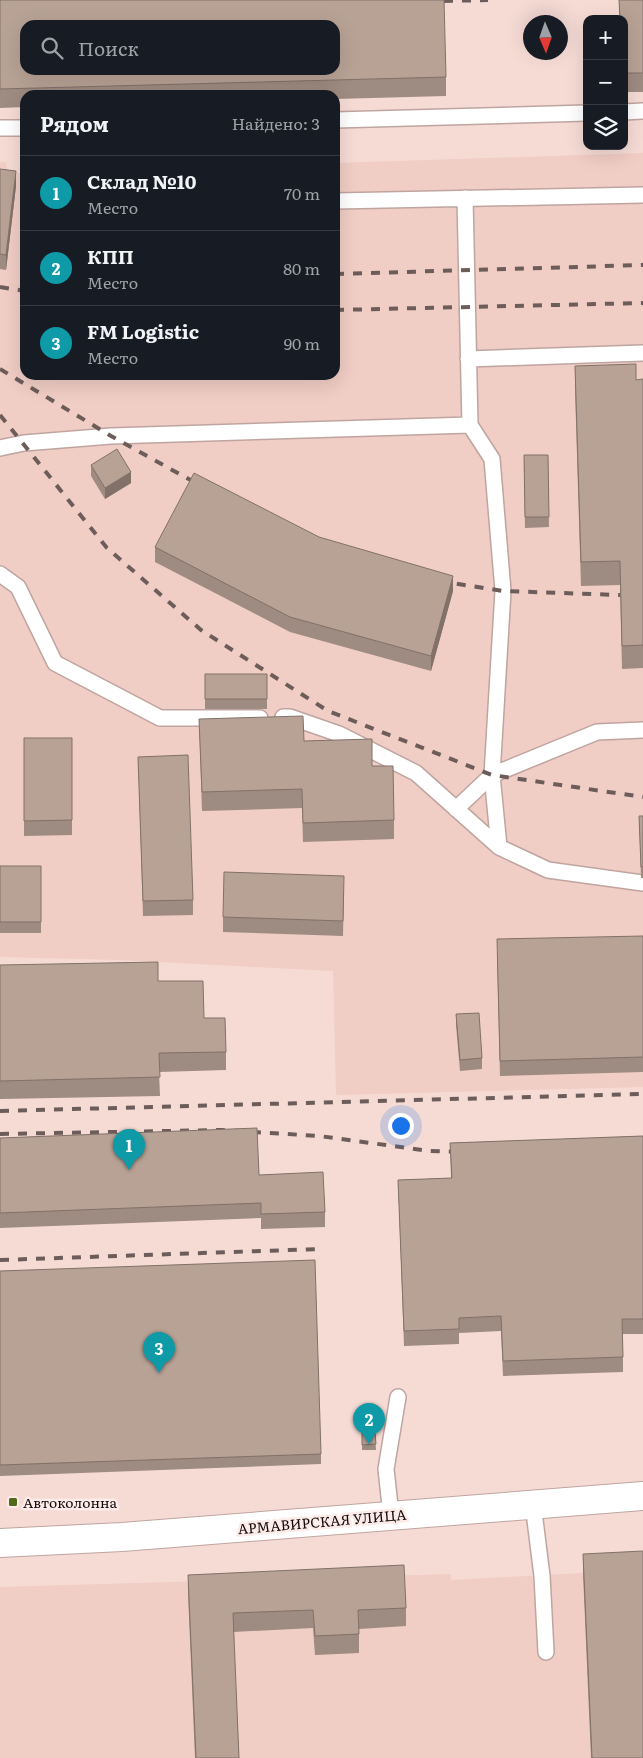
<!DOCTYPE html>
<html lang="ru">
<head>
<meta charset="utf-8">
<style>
	:root { --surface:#171b24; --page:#242831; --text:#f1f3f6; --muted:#9ea1a6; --line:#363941; --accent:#a9b593 }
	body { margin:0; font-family:Literata,serif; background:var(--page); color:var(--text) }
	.controls { position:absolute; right:15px; top:15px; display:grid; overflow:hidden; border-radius:10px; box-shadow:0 5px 20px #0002 }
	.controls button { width:45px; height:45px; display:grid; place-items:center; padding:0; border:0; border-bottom:1px solid var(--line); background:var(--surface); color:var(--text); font:25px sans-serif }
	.compass { position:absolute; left:523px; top:15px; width:45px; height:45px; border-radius:50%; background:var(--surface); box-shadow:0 5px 20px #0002; rotate:178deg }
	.you { position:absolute; left:400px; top:1125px; width:18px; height:18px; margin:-12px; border:4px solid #fff; border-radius:50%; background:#1a73e8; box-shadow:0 0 0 8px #1a73e833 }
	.badge { display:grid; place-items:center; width:32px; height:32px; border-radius:50%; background:var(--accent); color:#fff; font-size:16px; font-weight:700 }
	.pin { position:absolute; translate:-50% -41px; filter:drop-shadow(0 1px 2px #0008) }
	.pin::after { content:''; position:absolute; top:26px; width:18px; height:15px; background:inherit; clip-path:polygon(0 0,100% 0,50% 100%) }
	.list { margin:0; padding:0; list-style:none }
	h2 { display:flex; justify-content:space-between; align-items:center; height:65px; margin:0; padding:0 20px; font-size:21px }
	h2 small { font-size:16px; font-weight:400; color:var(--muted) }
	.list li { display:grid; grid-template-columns:32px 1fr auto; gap:15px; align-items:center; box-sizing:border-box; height:75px; padding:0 20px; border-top:1px solid var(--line) }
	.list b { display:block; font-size:19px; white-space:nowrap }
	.list p { margin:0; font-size:16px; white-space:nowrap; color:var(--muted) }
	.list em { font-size:16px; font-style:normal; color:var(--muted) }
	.icon { flex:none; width:28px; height:28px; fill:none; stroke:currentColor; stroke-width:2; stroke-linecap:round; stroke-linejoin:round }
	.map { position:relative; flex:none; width:643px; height:1758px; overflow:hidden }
	.search { position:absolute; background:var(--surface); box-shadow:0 5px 20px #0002; left:20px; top:20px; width:320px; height:55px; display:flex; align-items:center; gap:12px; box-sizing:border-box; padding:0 18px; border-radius:15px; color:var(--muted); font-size:19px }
	.panel { position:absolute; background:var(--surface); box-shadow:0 5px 20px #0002; left:20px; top:90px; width:320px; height:290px; border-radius:15px }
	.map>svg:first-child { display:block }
	.built { fill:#f0cdc5 }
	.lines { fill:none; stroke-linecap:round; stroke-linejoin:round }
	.service-casing { stroke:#bfa5a0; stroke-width:18 }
	.secondary-casing { stroke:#bfa5a0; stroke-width:30 }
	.service { stroke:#fff; stroke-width:15 }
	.secondary { stroke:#fff; stroke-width:28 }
	.rail { stroke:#6d5d5a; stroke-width:4; stroke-dasharray:9 9; stroke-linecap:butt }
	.wall { fill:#9e8b81 }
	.shaded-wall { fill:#817169 }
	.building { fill:#b8a296; stroke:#817169; fill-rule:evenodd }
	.poi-dot { fill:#526919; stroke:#fcebe8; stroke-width:2 }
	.labels { text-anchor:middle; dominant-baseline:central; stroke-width:5; stroke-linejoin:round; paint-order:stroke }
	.poi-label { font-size:14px; fill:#140b09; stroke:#fcebe8; text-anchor:start }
	.street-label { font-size:14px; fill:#140b09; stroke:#fcebe8 }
</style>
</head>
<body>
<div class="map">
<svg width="643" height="1758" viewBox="0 0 643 1758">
	<rect width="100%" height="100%" fill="#f6dbd5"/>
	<path class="built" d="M643,153V1087L336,1095L333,971L118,960L0,957V162H6L8,173H25V375H335V163Z
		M583,1573L643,1758H0V1587L451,1574V1580Z"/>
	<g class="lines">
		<defs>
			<path id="service" d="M624,112L643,111
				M335,120L587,113
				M0,128H25
				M465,198L470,425
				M335,201L643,195
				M468,359L643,353
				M0,448L24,443L111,436L470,425L492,459L503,591L492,775L499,847
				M0,574L18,587L55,663L160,718H260
				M283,717H290L339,734L416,773L499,847L548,870L643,883
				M456,809L492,775L597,732L643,730
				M533,1504L542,1576L546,1652
				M391,1515L386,1469L398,1397"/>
			<path id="secondary" d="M0,1543L122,1537L643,1496"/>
		</defs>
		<use href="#service" class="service-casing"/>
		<use href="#secondary" class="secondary-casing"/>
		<use href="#service" class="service"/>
		<use href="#secondary" class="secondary"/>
		<path class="rail" d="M444,1L488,0
			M335,274L643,265
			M0,287L25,291
			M335,310L643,303
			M0,369L111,436L203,487
			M0,415L107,548L201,630L328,711L492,775L643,797
			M439,581L503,591L620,595
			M0,1111L643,1094
			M0,1134L222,1130L319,1136L430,1151L464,1152
			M0,1260L319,1249"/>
	</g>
	<path class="wall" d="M0,0L446,77V96L335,99V95H25V107L0,108Z
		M619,0H643V92H624V19H619Z
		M0,169L16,186L6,270L0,269Z
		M575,366L636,380L643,379V668L622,669L620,585L581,586L575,389Z
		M524,455H548L549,527L525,528Z
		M91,465L131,483L105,499L91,476Z
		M319,537L453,591L431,671L290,632L155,562V547Z
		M205,674H267V709H205Z
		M199,719L304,741L372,766L394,820V839L303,842L302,808L202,811Z
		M24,738H72V835L24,836Z
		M138,757L193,900V915L143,916Z
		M639,816H643V878H641Z
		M0,866H41V933H0Z
		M344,891L343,936L223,932V917Z
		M643,936V1072L500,1076L497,954Z
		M0,965L158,981L204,1018L226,1052V1070L159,1072L160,1096L0,1099Z
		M456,1014L482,1058V1069L460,1071L456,1025Z
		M643,1136V1334H623V1372L503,1376L501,1331L459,1333V1344L404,1346L398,1180L451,1178L450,1143Z
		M0,1138L259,1175L325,1212V1227L261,1229V1218L0,1228Z
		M0,1271L321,1454V1464L0,1476Z
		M375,1432L376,1450H362V1433Z
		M583,1554L643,1758H591L583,1573Z
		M188,1575L406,1608V1626L359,1629V1653L315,1655L313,1628L233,1632L239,1758H195L188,1593Z"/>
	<path class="shaded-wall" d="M16,171V186L6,270V255Z
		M131,472V483L105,499V488Z
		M453,576V591L431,671V656Z"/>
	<path class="building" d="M0,0H444L446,77L0,89ZM25,25H335V70H25Z
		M619,0H643V73H624V19H620Z
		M0,169L16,171L6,255L0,254Z
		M636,364V380L643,379V645L622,646L620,561L581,562L575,366Z
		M117,449L131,472L105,488L91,465Z
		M524,455H548L549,517H525Z
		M194,473L319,537L453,576L431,656L290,617L155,547Z
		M205,674H267V699H205Z
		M303,716L304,741L372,739V766H393L394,820L303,823L302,789L202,792L199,719Z
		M24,738H72V820L24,821Z
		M188,755L193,900L143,901L138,757Z
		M639,816H643V867H641Z
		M0,866H41V922H0Z
		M224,872L344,876L343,921L223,917Z
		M643,936V1057L500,1061L497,939Z
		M158,962V981H203L204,1018H225L226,1052L159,1053L160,1077L0,1081V965Z
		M479,1013L482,1058L460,1060L456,1014Z
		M257,1128L259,1175L323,1172L325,1212L261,1214V1203L0,1213V1138Z
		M643,1136V1319H622L623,1357L503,1361L501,1316L459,1318V1329L404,1331L398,1180L452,1178L450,1143Z
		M315,1260L321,1454L0,1465V1271Z
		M375,1432L376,1444L362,1445V1433Z
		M643,1551V1758H592L583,1554Z
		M404,1565L406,1608L358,1610L359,1634L315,1636L313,1610L233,1613L239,1758H196L188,1575Z"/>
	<rect class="poi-dot" x="8" y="1497" width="10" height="10" rx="2.5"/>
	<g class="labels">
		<g class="poi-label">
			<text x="23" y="1502">Автоколонна</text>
		</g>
		<g class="street-label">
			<text transform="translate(322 1521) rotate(-5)">АРМАВИРСКАЯ УЛИЦА</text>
		</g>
	</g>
</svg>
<div class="controls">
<button>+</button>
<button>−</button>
<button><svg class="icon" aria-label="layers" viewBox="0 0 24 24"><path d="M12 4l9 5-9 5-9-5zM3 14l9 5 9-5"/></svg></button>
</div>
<svg class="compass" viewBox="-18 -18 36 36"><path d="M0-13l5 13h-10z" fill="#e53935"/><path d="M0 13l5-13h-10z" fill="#9ea1a6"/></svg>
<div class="you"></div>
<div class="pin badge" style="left:129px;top:1170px;background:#0f9aa8">1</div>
<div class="pin badge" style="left:369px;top:1444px;background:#0f9aa8">2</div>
<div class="pin badge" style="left:159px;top:1373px;background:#0f9aa8">3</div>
<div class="search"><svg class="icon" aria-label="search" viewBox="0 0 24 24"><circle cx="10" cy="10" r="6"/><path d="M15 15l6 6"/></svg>Поиск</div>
<section class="panel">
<h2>Рядом<small>Найдено: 3</small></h2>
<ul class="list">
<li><span class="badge" style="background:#0f9aa8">1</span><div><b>Склад №10</b><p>Место</p></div><em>70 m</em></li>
<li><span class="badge" style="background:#0f9aa8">2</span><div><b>КПП</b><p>Место</p></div><em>80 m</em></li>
<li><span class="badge" style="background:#0f9aa8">3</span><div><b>FM Logistic</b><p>Место</p></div><em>90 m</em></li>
</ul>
</section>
</div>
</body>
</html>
